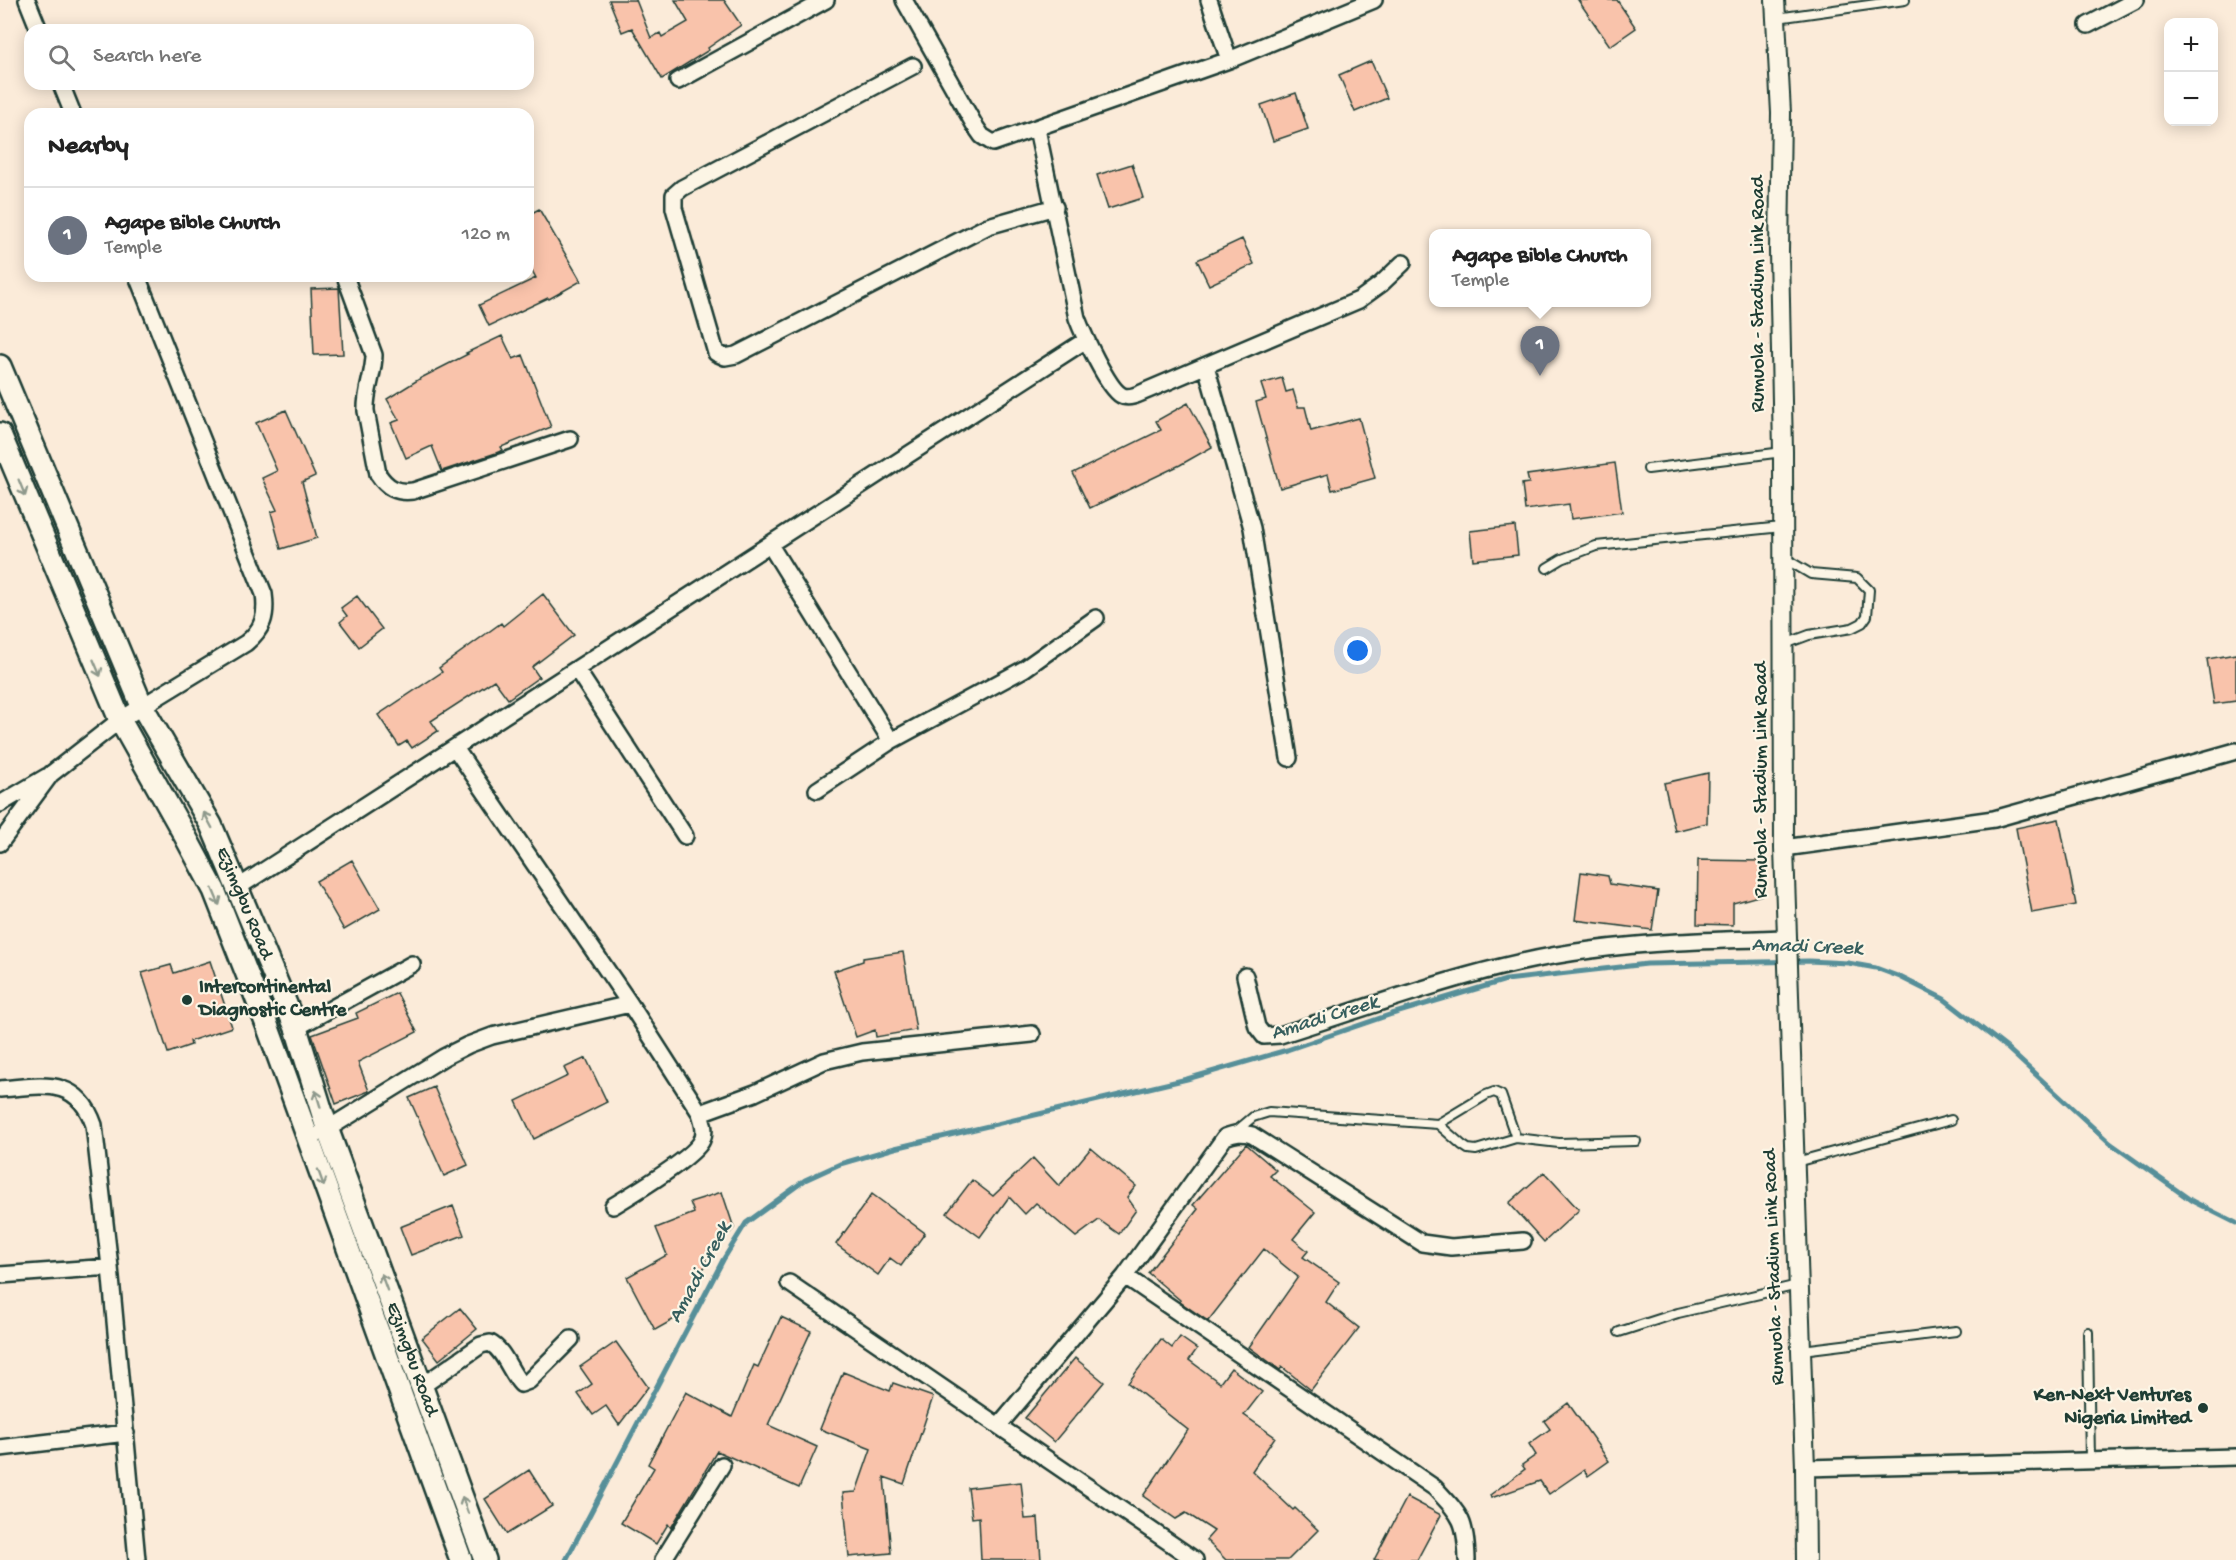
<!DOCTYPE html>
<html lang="en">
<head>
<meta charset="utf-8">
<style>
	:root { --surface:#fff; --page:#f6f6f6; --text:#222; --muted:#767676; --line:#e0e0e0; --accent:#db2777 }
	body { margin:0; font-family:"Gochi Hand",sans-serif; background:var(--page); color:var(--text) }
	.controls { position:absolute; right:18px; top:18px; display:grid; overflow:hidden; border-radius:12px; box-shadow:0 3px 15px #0003 }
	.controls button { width:54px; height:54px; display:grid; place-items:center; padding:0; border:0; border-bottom:2px solid var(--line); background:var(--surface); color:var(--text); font:30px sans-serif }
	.you { position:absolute; left:1358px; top:651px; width:21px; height:21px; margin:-15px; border:4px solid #fff; border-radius:50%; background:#1a73e8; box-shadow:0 0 0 9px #1a73e833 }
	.badge { display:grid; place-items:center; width:39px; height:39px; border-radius:50%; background:var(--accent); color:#fff; font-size:20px; font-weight:700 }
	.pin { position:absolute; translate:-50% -50px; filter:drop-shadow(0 2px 3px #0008) }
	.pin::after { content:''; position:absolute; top:32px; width:21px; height:18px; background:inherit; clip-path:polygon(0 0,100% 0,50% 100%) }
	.popup { position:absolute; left:1429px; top:229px; width:222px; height:78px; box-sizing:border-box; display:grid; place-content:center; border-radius:12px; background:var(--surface); filter:drop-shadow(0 2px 4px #0005); font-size:20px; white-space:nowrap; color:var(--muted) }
	.popup b { font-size:22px; color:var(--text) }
	.popup::after { content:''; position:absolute; left:50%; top:100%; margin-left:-12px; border:12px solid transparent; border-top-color:var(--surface) }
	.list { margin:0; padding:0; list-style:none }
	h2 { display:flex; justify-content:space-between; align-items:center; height:78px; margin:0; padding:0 24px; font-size:26px }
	h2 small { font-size:20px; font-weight:400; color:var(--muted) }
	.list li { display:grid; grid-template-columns:39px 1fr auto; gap:18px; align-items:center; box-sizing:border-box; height:96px; padding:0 24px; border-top:2px solid var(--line) }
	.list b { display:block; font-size:22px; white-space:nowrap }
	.list p { margin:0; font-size:20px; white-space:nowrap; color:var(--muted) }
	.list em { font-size:20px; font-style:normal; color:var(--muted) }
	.icon { flex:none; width:33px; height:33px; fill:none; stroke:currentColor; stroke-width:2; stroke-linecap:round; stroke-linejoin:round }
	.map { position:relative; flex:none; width:2236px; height:1560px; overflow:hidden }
	.search { position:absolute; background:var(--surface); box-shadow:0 3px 15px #0003; left:24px; top:24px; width:510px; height:66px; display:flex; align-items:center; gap:15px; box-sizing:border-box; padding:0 21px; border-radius:18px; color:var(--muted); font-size:22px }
	.panel { position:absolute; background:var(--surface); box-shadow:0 3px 15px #0003; left:24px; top:108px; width:510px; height:174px; border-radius:18px }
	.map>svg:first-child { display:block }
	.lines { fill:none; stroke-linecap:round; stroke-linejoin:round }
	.stream { stroke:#578f99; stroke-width:5 }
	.building { fill:#f9c3ab; stroke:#1f3d34; stroke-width:1.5 }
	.service-casing { stroke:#1f3d34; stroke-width:12 }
	.minor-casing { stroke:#1f3d34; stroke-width:20 }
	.tertiary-casing { stroke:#1f3d34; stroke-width:22 }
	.secondary-casing { stroke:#1f3d34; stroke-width:26 }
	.service { stroke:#fcf5e5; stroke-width:8 }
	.minor { stroke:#fcf5e5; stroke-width:15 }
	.tertiary { stroke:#fcf5e5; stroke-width:18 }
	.secondary { stroke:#fcf5e5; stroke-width:21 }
	.oneway { stroke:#8e998c }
	.poi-dot { fill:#1f3d34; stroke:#fcf5e5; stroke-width:2 }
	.labels { text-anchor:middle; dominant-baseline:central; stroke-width:4.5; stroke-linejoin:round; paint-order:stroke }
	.street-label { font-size:20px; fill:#1f3d34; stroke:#fcf5e5 }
	.poi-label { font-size:20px; font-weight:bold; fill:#1f3d34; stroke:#fcf5e5; text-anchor:start }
	.water-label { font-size:21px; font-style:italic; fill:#365f5e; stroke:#fcf5e5 }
</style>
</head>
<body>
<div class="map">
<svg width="2236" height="1560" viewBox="0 0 2236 1560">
	<rect width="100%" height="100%" fill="#fbebd9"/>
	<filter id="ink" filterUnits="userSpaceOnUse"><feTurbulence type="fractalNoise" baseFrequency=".0167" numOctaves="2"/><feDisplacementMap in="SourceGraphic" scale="12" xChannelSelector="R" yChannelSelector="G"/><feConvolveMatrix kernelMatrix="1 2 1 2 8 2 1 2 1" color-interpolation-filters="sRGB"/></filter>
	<g filter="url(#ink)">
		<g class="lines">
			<path class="stream" d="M566,1560L723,1260L746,1223L805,1180L840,1164L895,1148L1187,1079L1287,1050L1392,1014L1506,980L1647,964L1809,961L1848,963L1876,968L1900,977L1944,999L2007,1048L2110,1143L2192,1201L2236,1223"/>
		</g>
		<path class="building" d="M609,0H636L651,38L660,33L662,37L688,22L675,0H724L741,25L708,48L709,50L662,79L632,28L622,32Z
			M1578,0H1617L1636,28L1610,46Z
			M1371,61L1387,98L1355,112L1339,75Z
			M1296,93L1308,129L1273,141L1261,105Z
			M1132,164L1143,198L1108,209L1097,175Z
			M539,209L581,281L549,299L548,298L489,326L479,305L536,278L528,263V215Z
			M1242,239L1254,264L1209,285L1197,260Z
			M339,288L343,354L314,355L311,289Z
			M502,336L513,359L523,355L551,427L501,447L503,450L496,453L442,471L432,446L406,458L391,423L399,420L387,399L421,378L468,354L466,353Z
			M1282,378L1286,392L1293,390L1298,407H1305L1311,431L1359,418L1375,478L1332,490L1328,474L1280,488L1256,402L1266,399L1261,384Z
			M1188,403L1212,447L1180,465L1090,508L1073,473L1161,430L1156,421Z
			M286,410L315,476L302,482L317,538L281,549L271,512L277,510L262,478L277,471L256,423Z
			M1615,463L1622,512L1571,519L1569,504L1525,510L1522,484L1529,483L1527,475Z
			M1515,526L1518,555L1473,560L1470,531Z
			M543,594L574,635L532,667L539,677L508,699L494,680L431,721L438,731L412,748L407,741L399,746L378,715L442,672L439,668L501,623L503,626Z
			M357,596L382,629L359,647L340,622L347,616L341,608Z
			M2236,654V701L2214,704L2207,659Z
			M1708,773L1707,823L1675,831L1664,783Z
			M2059,819L2076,905L2032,913L2016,828Z
			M352,860L380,909L344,930L316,881Z
			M1698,860L1763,861L1762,895L1733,903V925L1697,924Z
			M1581,872L1608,876L1610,884L1658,891L1652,930L1575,920Z
			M903,952L916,1030L876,1037L875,1030L856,1037L834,971L863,961V958Z
			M210,961L232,1027L190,1041L191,1045L168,1053L142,973L171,965L174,973Z
			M397,993L417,1032L358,1062L369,1091L336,1104L312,1035L358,1018L356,1013Z
			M586,1058L607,1102L534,1139L516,1101L568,1076L564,1068Z
			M434,1087L468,1165L444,1176L409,1098Z
			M1246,1144L1276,1170L1270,1176L1315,1212L1293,1239L1308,1251L1303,1257L1339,1282L1326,1302L1359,1328L1311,1390L1282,1367L1280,1370L1249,1347L1298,1277L1264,1249L1208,1321L1180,1302V1300L1148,1273L1198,1209L1193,1205Z
			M1091,1148L1136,1186L1127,1197L1136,1210L1119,1234L1099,1220L1076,1237L1036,1203L1025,1214L1009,1197L980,1237L947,1213L972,1180L993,1196L1033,1158L1059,1186Z
			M1544,1172L1579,1210L1544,1242L1509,1203Z
			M722,1192L734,1228L705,1259L707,1263L682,1303L687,1312L655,1330L627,1277L667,1255L656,1228L694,1213L690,1202Z
			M872,1194L925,1233L901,1266L890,1258L878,1275L836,1244Z
			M453,1206L464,1235L411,1255L400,1227Z
			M460,1308L477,1329L439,1360L422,1338Z
			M781,1317L811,1331L768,1425L817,1447L799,1488L717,1451L671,1528L668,1524L656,1544L621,1523L654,1468L648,1464L686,1392L732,1417L754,1365L758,1367Z
			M1180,1337L1197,1349L1189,1360L1220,1383L1231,1368L1262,1392L1244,1415L1275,1437L1252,1471L1293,1510L1295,1508L1318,1530L1288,1560H1226L1206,1540L1214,1531L1186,1513L1176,1519L1143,1496L1188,1430L1128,1383L1161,1339L1172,1348Z
			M616,1342L648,1387L619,1425L606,1406L593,1415L578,1394L592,1384L580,1367Z
			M1075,1358L1104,1382L1054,1442L1025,1418Z
			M843,1372L890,1391L893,1383L933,1397L904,1484L884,1477L891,1553L849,1557L843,1493L856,1492L871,1449L820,1429Z
			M1568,1403L1609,1461L1588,1476L1584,1470L1549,1494L1540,1481L1491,1498L1490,1495L1525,1469L1522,1465L1536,1455L1529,1444L1550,1429L1544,1421Z
			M529,1470L552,1506L507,1534L485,1499Z
			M1021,1482L1025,1519L1038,1518L1041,1560H981L979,1517L972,1518L968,1488Z
			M1407,1497L1441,1515L1417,1560H1374Z"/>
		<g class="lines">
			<defs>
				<path id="service" d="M1777,18L1905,0
					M1648,469L1783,452
					M1784,558L1811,574L1857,578L1869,590L1867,616L1862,623L1852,628L1809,635L1785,644
					M1547,568L1562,559L1596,546L1782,527
					M1438,1124L1486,1095L1494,1092L1501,1095L1516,1138
					M1235,1132L1253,1117L1269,1112L1438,1124L1462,1145L1468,1149L1476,1150L1516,1138L1559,1143L1636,1141
					M1796,1162L1951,1120
					M1619,1332L1678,1313L1798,1285
					M2088,1332L2090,1461
					M1802,1350L1956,1331"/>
				<path id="minor" d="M27,0L39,30
					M904,0L975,126L982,136L993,143L1229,60L1374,0
					M1209,0L1229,60
					M2088,25L2136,0
					M913,66L682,188L674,195V208L716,353L725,357L736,355L988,226L1055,207
					M678,81L826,0
					M61,84L73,114
					M1037,129L1077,318C1083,334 1108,388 1121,395C1129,400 1141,393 1148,390L1359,300L1381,284L1403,263
					M345,276L374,355C374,374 365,391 366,411L378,474C387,488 397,493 413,491L570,439
					M1206,366L1252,528L1289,758
					M770,545L891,741
					M577,670L685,836
					M455,748L630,1004L700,1113C703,1123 706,1131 702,1140C696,1156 631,1195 613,1206
					M817,790L891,741L1024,669L1096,618
					M0,804L46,777
					M0,843L51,774L120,720L246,643C263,629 267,616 264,594L137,276
					M1784,848L1994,819L2236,751
					M237,888L1086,340
					M1245,976L1257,1027L1264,1036L1280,1035C1382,1003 1485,963 1591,950C1656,941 1721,940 1786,938
					M296,1028L412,964
					M0,1089C42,1086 77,1076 94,1125L110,1267L137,1560
					M700,1113L755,1093L824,1061L862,1052L1032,1034
					M321,1133L444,1057L468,1045L492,1036L630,1004
					M0,1275L110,1267
					M1125,1276L1435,1488C1461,1516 1466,1520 1467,1560
					M789,1283L1195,1560
					M422,1386L481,1345L490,1343C504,1350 510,1372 521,1384L529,1381L571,1339
					M999,1425L1125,1276L1225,1137C1235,1133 1242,1132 1252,1135L1422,1243L1451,1247L1523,1241
					M0,1448L126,1433
					M1805,1468L2236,1457
					M663,1560L722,1465"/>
				<path id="tertiary" d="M1775,0L1781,113L1779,251L1783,452L1784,848L1805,1468L1806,1560"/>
				<g id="secondary">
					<path id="s1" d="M0,366L142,706L211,825L296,1028L327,1128L485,1560"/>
					<path d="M0,434L120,720L184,834L214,890L267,1025L461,1560"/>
				</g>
			</defs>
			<use href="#service" class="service-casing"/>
			<use href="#minor" class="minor-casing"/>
			<use href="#tertiary" class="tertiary-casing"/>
			<use href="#secondary" class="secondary-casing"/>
			<use href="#service" class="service"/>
			<use href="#minor" class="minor"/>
			<use href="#tertiary" class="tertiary"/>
			<use href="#secondary" class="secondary"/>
		</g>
		<defs><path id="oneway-shaft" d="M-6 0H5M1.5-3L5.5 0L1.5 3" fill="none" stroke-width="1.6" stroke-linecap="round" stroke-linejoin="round" transform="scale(1.5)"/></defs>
		<g class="oneway">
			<use href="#oneway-shaft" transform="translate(22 488) rotate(68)"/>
			<use href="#oneway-shaft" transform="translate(97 668) rotate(67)"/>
			<use href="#oneway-shaft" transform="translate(208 820) rotate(-118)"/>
			<use href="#oneway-shaft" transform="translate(216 897) rotate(67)"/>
			<use href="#oneway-shaft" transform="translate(318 1099) rotate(-107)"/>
			<use href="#oneway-shaft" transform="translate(321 1178) rotate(70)"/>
			<use href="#oneway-shaft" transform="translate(384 1282) rotate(-110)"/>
			<use href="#oneway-shaft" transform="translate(465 1505) rotate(-110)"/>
		</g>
	</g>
	<g class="poi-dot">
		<circle cx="187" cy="1000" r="6"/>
		<circle cx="2203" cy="1408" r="6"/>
	</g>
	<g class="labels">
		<g class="street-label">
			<text transform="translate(1759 294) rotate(-90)">Rumuola - Stadium Link Road</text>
			<text transform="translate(1762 780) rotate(-90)">Rumuola - Stadium Link Road</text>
			<text stroke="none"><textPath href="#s1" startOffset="591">Ezimgbu Road</textPath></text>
			<text transform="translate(1775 1267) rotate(-92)">Rumuola - Stadium Link Road</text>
			<text stroke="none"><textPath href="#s1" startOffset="1077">Ezimgbu Road</textPath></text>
		</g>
		<g class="poi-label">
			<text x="199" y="988">Intercontinental<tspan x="199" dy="23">Diagnostic Centre</tspan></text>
			<text x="2191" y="1396" text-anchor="end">Ken-Next Ventures<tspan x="2191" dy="23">Nigeria Limited</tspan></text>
		</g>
		<g class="water-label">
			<text transform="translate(1807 948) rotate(2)">Amadi Creek</text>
			<text transform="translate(1325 1019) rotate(-17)">Amadi Creek</text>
			<text transform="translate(701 1273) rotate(-62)">Amadi Creek</text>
		</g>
	</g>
</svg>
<div class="controls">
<button>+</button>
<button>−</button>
</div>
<div class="you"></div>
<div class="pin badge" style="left:1540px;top:376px;background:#6b7280">1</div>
<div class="popup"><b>Agape Bible Church</b>Temple</div>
<div class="search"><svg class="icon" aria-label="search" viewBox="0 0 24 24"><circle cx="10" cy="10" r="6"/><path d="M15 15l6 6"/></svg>Search here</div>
<section class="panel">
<h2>Nearby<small></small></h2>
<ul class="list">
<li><span class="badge" style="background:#6b7280">1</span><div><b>Agape Bible Church</b><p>Temple</p></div><em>120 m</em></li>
</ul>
</section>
</div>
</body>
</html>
